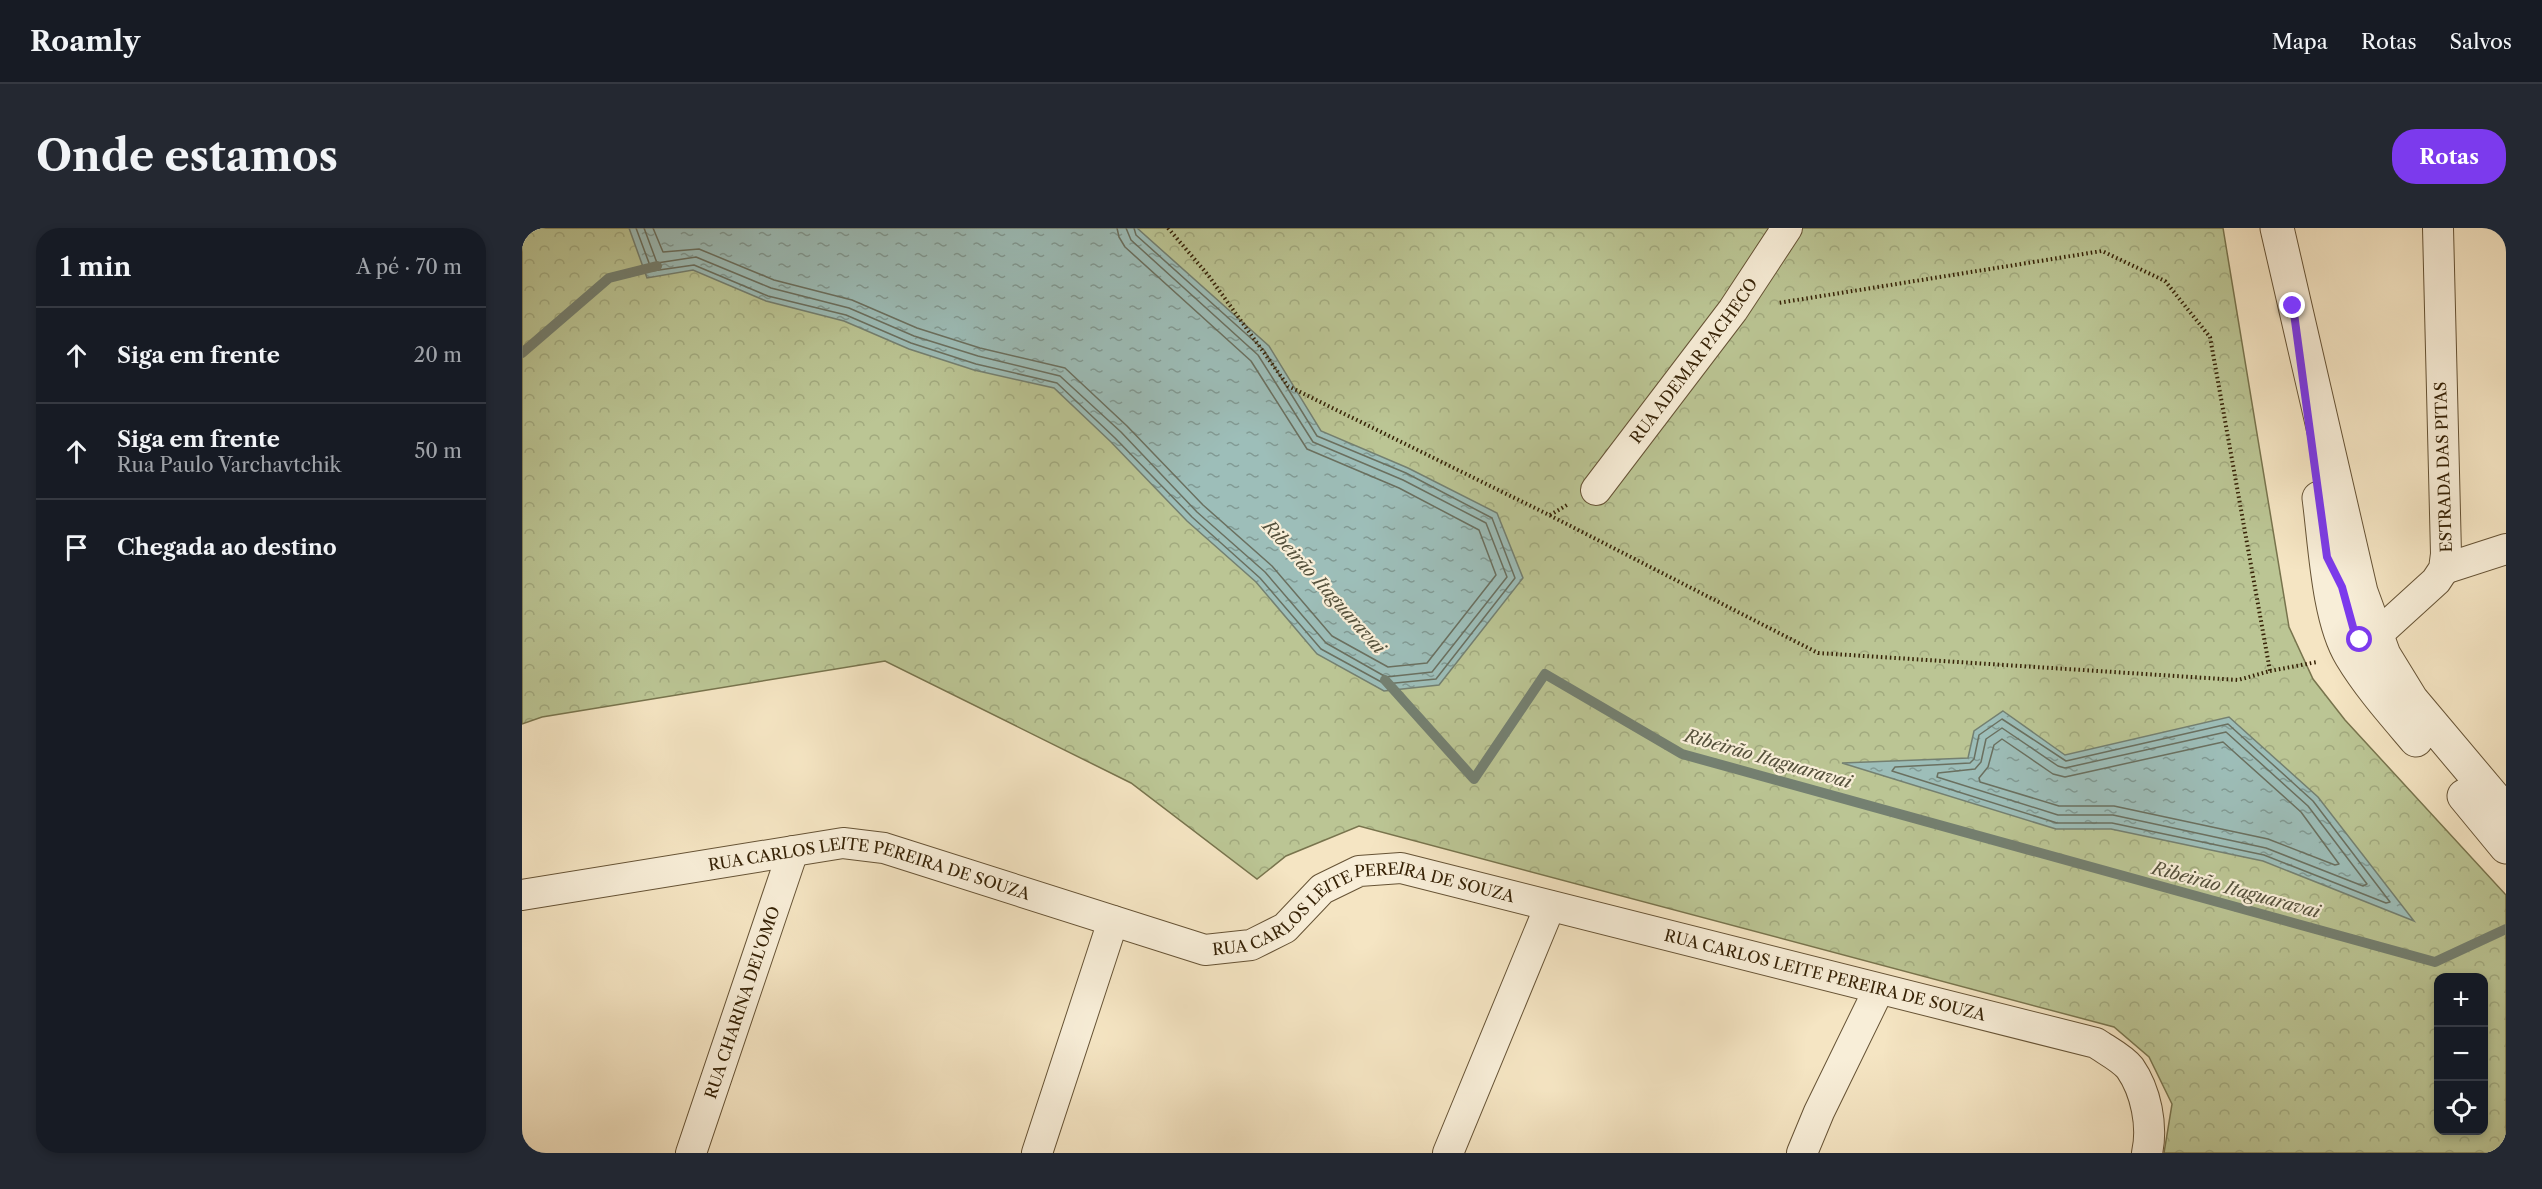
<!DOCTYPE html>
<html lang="pt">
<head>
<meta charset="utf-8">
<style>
	:root { --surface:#171b24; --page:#242831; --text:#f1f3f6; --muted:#9ea1a6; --line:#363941; --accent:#7c3aed }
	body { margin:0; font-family:"Libre Caslon Text",serif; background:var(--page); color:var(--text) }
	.controls { position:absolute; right:18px; bottom:18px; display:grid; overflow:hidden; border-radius:12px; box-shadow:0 3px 9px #0003 }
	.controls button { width:54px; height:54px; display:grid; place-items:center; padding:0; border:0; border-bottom:2px solid var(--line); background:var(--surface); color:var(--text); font:30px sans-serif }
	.stop { position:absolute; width:18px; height:18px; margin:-14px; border:4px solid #7c3aed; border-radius:50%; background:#fff }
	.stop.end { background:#7c3aed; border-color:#fff; box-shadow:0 2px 6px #0008 }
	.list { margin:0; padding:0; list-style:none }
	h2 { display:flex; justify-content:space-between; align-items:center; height:78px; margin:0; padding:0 24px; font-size:26px }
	h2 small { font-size:20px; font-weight:400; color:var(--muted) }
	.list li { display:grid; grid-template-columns:39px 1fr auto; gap:18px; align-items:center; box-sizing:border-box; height:96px; padding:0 24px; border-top:2px solid var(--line) }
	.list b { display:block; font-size:22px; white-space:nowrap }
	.list p { margin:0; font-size:20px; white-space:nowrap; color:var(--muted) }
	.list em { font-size:20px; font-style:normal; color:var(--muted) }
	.icon { flex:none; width:33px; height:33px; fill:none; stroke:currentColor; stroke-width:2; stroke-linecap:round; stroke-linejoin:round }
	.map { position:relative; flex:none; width:1984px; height:925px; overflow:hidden; border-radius:24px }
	header { display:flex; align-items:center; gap:36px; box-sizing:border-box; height:84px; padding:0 30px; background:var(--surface); border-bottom:2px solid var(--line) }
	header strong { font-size:28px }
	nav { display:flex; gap:33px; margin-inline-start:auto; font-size:21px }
	.intro { display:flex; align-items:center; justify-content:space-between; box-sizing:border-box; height:144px; padding:0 36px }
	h1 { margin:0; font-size:42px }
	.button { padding:15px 27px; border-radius:24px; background:var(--accent); color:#fff; font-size:21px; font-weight:700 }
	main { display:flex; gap:36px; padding:0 36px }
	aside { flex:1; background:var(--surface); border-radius:24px; box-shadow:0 3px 9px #0003 }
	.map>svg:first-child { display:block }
	.forest { fill:url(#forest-crowns); stroke:#78744d; stroke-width:1.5; fill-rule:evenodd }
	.water { fill:url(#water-ripples); stroke:#748071; stroke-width:1.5 }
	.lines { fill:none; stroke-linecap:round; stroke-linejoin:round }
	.shore { stroke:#6a7060; stroke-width:1.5 }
	.stream { stroke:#748071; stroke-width:10 }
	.minor-casing { stroke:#665335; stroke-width:32 }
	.tertiary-casing { stroke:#665335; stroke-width:35 }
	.path { stroke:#362206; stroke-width:4; stroke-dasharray:1.5 3; stroke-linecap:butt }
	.minor { stroke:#f8eed8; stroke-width:30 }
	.tertiary { stroke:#f8eed8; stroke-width:33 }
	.route { stroke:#7c3aed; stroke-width:8 }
	.labels { text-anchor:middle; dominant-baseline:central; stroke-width:4.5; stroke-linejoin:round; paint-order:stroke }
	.street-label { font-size:16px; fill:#362206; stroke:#f8eed8 }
	.water-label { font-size:18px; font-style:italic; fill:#55513c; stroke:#f8eed8 }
</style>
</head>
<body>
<header>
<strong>Roamly</strong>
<nav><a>Mapa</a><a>Rotas</a><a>Salvos</a></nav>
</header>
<div class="intro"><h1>Onde estamos</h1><a class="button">Rotas</a></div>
<main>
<aside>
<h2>1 min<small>A pé · 70 m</small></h2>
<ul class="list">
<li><svg class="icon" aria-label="ahead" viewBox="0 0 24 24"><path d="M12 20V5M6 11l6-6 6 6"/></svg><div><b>Siga em frente</b></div><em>20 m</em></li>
<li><svg class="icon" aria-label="ahead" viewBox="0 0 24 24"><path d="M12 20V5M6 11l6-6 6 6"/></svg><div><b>Siga em frente</b><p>Rua Paulo Varchavtchik</p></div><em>50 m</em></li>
<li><svg class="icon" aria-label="arrive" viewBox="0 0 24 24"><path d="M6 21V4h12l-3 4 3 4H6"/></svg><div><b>Chegada ao destino</b></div></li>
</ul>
</aside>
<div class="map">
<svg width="1984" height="925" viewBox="0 0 1984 925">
	<defs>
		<pattern id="forest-crowns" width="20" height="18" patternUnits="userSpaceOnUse" patternTransform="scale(1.5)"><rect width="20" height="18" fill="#bbc594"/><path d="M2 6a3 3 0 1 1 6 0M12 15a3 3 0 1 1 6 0" fill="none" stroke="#a1a97e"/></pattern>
		<pattern id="water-ripples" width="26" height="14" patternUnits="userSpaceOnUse" patternTransform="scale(1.5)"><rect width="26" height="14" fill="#9dbeb9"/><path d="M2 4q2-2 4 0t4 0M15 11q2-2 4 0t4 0" fill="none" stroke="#819a94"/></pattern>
	</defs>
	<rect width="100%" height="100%" fill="#f5e5c3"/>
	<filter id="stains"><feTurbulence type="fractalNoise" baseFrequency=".00333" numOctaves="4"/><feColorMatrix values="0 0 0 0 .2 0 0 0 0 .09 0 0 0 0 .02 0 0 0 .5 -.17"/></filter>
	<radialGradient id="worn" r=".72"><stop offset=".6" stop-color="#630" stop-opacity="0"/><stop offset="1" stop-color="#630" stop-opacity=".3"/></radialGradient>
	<path class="forest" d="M0,0H1701L1767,399L1791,451L1823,492L1984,667V925H1642L1650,876L1627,829L1592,799L837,598L764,628L735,651L609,555L363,433L20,489L0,496ZM1916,750H1962V902H1916Z"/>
	<path class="water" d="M107,0H615L747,118L799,203L886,240L975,285L1001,350L917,457L862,463L795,426L734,354L665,293L589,214L532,160L452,142L387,121L322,93L244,73L171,42L125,50Z
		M1481,483L1543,527L1707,489L1796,569L1892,693L1741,633L1589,601H1534L1320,535L1446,530L1452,503Z"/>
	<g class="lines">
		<path class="shore" d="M114,0L130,43L172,37L246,68L324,87L389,115L454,136L535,155L593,210L670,289L738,350L799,421L863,456L914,451L993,350L970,290L884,245L795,208L742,122L614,7L612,0
			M122,0L135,35L174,29L249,60L327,80L392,108L456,128L538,148L599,204L675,284L743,344L804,415L864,449L910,444L985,349L964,295L881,252L791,214L736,127L609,12L604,0
			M131,0L141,24L177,21L252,52L330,72L395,100L458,120L543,140L605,198L681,277L750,338L810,408L866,439L905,435L974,347L957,302L877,260L785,221L729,133L603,19L597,9L595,0
			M1480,491L1544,533L1706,496L1791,573L1868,674L1864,675L1742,627L1590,595H1535L1370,543L1373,539L1448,535L1452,531L1457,507Z
			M1480,500L1536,538L1543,540L1704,504L1786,578L1845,656L1841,658L1744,620L1591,587H1536L1415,549L1416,545L1453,541L1459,534L1464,511Z
			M1480,511L1531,546L1543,549L1701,514L1779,584L1817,636L1813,637L1746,611L1592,578H1537L1458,554L1457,550L1466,539L1472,517Z"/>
		<path class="stream" d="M0,125L87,50L135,38
			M863,452L952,551L1023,446L1160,526L1913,734L1984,701"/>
		<defs>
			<g id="minor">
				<path id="s1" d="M1074,262L1211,82L1265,0"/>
				<path d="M1922,341L1984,321"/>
				<path d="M1842,426L1847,414L1914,353L1922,341L1924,326L1916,0"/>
				<path id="s2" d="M0,667L321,615L362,620L683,722L729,717L763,700L800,661L837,643L879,640L1574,815C1584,822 1600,830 1608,840C1624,863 1631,898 1625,925"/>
				<path id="s3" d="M169,925L271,623"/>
				<path d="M515,925L591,693"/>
				<path d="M926,925L1028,678"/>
				<path d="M1280,925L1297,884L1357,761"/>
			</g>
			<path id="tertiary" d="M1755,0L1839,364L1862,427L1889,471L1984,584
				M1797,270C1803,314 1806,391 1829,428C1847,458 1872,486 1894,512
				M1942,568L1984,619"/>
		</defs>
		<use href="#minor" class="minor-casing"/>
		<use href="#tertiary" class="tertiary-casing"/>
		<path class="path" d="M646,0L686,47L766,158L1027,287L1296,425L1716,452L1748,443L1688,109L1643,53L1580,23L1256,75
			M1028,287L1045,277
			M1748,443L1795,434"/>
		<use href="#minor" class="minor"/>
		<use href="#tertiary" class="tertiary"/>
	</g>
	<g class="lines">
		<path class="route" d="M1771,78L1805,329L1820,359L1834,410L1838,412"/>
	</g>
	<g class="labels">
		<g class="street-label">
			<text stroke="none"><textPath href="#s1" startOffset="162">RUA ADEMAR PACHECO</textPath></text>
			<text transform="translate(1921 239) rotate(-92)">ESTRADA DAS PITAS</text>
			<text stroke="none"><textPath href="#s2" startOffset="354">RUA CARLOS LEITE PEREIRA DE SOUZA</textPath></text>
			<text stroke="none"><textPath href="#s2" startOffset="876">RUA CARLOS LEITE PEREIRA DE SOUZA</textPath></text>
			<text stroke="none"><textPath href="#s2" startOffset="1362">RUA CARLOS LEITE PEREIRA DE SOUZA</textPath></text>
			<text stroke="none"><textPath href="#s3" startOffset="159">RUA CHARINA DEL'OMO</textPath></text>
		</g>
		<g class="water-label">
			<text transform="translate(802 359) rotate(48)">Ribeirão Itaguaravai</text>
			<text transform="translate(1246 531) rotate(16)">Ribeirão Itaguaravai</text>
			<text transform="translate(1714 662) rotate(15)">Ribeirão Itaguaravai</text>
		</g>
	</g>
	<rect width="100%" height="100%" filter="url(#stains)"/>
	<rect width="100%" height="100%" fill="url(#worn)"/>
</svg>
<div class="controls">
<button>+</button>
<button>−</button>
<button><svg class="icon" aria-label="locate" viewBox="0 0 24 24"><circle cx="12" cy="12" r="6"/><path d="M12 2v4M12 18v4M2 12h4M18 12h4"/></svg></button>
</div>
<div class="stop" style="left:1838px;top:412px"></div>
<div class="stop end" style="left:1771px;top:78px"></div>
</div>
</main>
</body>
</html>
